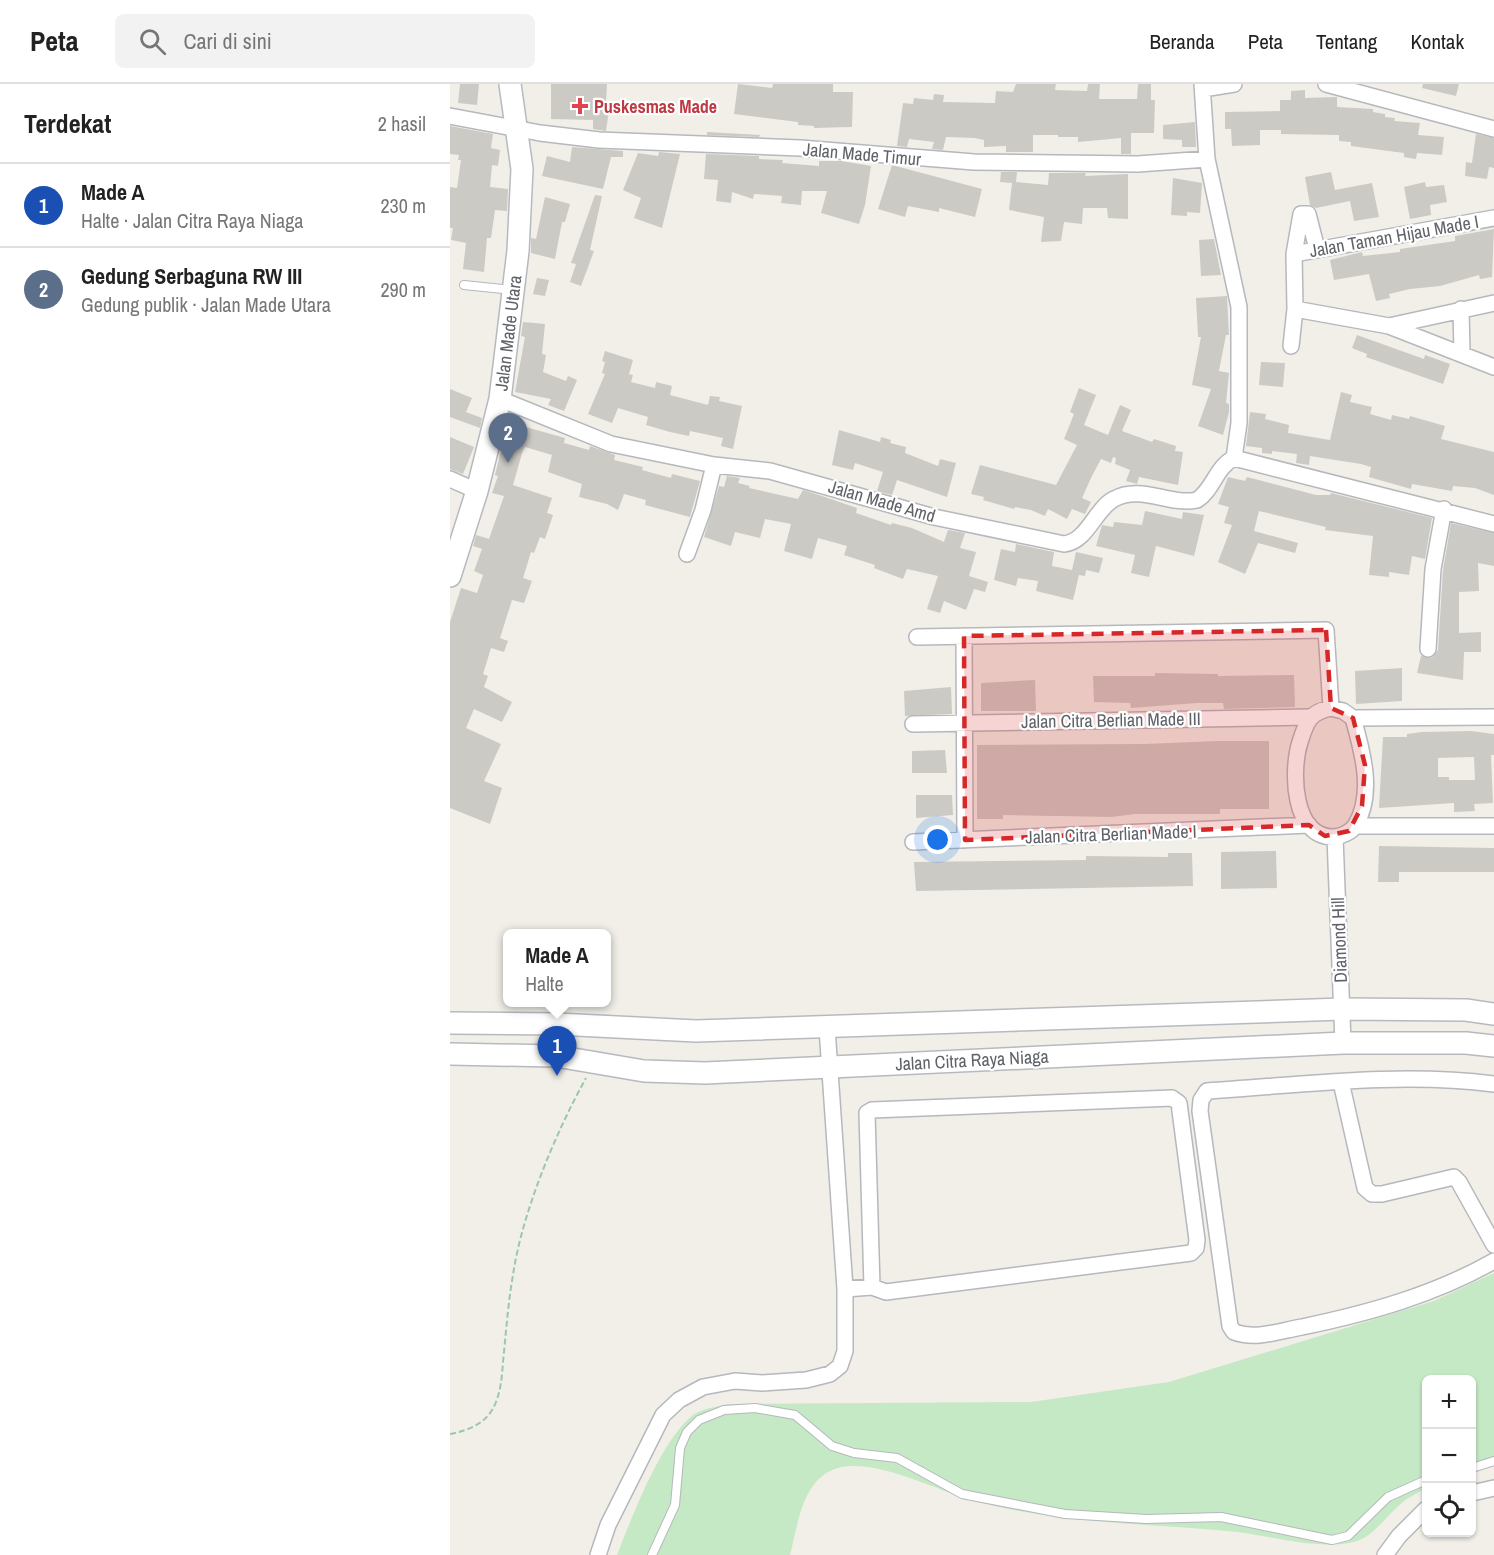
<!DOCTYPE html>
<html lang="id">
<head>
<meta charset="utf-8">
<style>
	:root { --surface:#fff; --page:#f2f2f2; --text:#222; --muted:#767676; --line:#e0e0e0; --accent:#2563eb }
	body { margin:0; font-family:"Archivo Narrow",sans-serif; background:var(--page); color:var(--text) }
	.controls { position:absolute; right:18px; bottom:18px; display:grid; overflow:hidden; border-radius:9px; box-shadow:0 2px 4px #0004 }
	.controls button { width:54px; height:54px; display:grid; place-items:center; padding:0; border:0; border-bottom:2px solid var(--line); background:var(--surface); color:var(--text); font:30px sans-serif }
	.you { position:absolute; left:488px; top:756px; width:21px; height:21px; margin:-15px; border:4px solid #fff; border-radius:50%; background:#1a73e8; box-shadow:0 0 0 9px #1a73e833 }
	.badge { display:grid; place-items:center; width:39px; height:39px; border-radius:50%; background:var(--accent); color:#fff; font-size:20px; font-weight:700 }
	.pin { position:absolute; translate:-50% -50px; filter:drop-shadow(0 2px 3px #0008) }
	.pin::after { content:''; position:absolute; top:32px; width:21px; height:18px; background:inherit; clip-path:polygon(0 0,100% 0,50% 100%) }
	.popup { position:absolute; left:53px; top:845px; width:108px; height:78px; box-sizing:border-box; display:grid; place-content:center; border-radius:9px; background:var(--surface); filter:drop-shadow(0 2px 4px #0005); font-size:20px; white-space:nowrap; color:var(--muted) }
	.popup b { font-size:22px; color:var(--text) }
	.popup::after { content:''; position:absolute; left:50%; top:100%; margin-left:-12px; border:12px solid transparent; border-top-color:var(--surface) }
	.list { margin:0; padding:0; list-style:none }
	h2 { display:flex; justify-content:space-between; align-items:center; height:78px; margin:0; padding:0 24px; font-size:26px }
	h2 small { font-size:20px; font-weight:400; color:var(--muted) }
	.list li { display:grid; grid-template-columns:39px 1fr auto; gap:18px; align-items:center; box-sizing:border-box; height:84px; padding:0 24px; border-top:2px solid var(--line) }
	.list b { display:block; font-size:22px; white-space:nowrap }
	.list p { margin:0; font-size:20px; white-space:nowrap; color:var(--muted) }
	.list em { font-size:20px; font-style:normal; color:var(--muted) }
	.icon { flex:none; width:33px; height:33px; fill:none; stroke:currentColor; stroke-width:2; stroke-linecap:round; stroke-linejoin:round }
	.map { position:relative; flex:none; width:1044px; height:1471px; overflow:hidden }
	header { display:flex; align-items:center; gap:36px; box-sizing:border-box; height:84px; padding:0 30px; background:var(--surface); border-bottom:2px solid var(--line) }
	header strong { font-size:28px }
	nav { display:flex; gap:33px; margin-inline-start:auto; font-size:21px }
	.search { width:420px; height:54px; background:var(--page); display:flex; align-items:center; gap:15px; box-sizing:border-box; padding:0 21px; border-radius:9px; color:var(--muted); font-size:22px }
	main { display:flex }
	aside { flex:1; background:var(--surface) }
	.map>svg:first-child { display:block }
	.green { fill:#c5e8c5 }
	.building { fill:#cccac5; fill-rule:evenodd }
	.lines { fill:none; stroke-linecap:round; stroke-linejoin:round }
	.lane-casing { stroke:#b5b8bc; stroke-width:10 }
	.street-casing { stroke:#b5b8bc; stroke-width:18 }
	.secondary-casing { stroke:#b6babf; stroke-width:24 }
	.path { stroke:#9cc7a9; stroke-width:2; stroke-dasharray:6 3; stroke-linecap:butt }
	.lane { stroke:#fff; stroke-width:8 }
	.street { stroke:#fff; stroke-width:15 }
	.secondary { stroke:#fff; stroke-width:21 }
	.marked { fill:#d62828; fill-opacity:0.2; stroke:#d62828; stroke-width:4.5; stroke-dasharray:12 8; stroke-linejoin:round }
	.health-dot { fill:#e0444e; stroke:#fff; stroke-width:2 }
	.labels { text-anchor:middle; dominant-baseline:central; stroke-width:4.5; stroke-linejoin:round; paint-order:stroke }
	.health-label { font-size:18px; font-weight:bold; fill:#be3a42; stroke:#fff; text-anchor:start }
	.street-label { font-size:18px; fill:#5f6368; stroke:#fff }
</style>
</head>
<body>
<header>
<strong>Peta</strong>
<div class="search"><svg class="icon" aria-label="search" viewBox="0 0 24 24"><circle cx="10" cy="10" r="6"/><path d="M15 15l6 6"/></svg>Cari di sini</div>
<nav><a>Beranda</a><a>Peta</a><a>Tentang</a><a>Kontak</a></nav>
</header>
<main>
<aside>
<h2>Terdekat<small>2 hasil</small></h2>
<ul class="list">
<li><span class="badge" style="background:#1a4fb4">1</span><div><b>Made A</b><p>Halte · Jalan Citra Raya Niaga</p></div><em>230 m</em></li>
<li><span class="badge" style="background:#5c6f8a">2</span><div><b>Gedung Serbaguna RW III</b><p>Gedung publik · Jalan Made Utara</p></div><em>290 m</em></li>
</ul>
</aside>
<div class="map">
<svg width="1044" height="1471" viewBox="0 0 1044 1471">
	<rect width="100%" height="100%" fill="#f1efe8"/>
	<path class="green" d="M1044,1189V1382L1022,1389V1296H976V1404C970,1408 963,1411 957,1415C939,1427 925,1453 904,1458C863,1467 818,1450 777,1447C691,1439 604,1439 520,1416C484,1405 425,1374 388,1384C352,1394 348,1441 340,1471H167C182,1433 211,1356 243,1331C253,1324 267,1323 279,1320L581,1318L719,1298L984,1217Z"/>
	<path class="building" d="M10,0H29L27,21L8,19Z
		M101,0H157L156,18L160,19L156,47L143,45V36L101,35Z
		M288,0L322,4L323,0H383V8H403L402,43L364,44V42L348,41V38L284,30Z
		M566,0H606L605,6L637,7L638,0H650L649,15H687L688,0H701V16H705L704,49H681V70H671V54L628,58V53H608V51H583V68H556V62L534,63V56L525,54L496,53L493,66L482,65L484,58L459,55L457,63L447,62L453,19L463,20L464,14L483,16L484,10L494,11L493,18L545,19L546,7L563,8Z
		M973,0H1009L1006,12L972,4Z
		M855,6V14L887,13V23L923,25V28L935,30V33L945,34L944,37L970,39L968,51L994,53L992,71L967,69L966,75L954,73V69L901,62V58L889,57V51L831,50V46H810V61L782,62L781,45H775V28L830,27V16H841V7Z
		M745,38L746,63H732V56L713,55V41Z
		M0,42L43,50L41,64L50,66L48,82L42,81L40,103L58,105L57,127L45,126L41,154H37L34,188L13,185L16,159L1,156L3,144H0V103L7,104L11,76H8L9,71L0,70Z
		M257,48L310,51L309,53L257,51Z
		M1026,50L1044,54V84L1039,83L1037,95L1015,92L1016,78L1022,79Z
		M122,63L173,67V73H161L153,105L92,92L97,72L120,78Z
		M209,68L230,70L212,144L184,134L191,114L173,106L188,69L208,72Z
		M256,70L309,72V75L333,76L332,79L344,80L369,82V77H392L421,82L415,121L409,140L371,129L377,107H352L351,121L331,119L332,112L304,110L303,115L282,108L281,119L266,117L268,96L254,95Z
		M442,81L532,105L525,133L489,124V128L458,122L455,133L428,125Z
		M551,88H567L566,98L598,101L599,89H636L635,92L678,90V135L658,134L657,124H633L632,140L614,138L611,157L591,158L594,133L559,126L562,99L550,98Z
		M881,88L885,106L922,99L929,133L904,137L900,117L866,124L860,121L855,93Z
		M723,94L752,99L750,129L737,128V132L721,131Z
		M975,98L976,103L994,101L997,118L980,121L981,131L960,135L954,103Z
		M145,111L152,112L140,166L144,167L131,202L120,198L126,180L121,179Z
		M95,113L120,120L115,138H112L105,175L81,169V154L86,155Z
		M1044,145L1042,193L1030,195L1029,191L990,202L960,205L939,210L940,214L926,217L919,190L884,196L880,176L912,168L913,172L950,168V165L1005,157V152Z
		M764,155L771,191L751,192L749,156Z
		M87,194L99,196L95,212L83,210Z
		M777,212L779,251H776L769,287L779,289L776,319L779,320V328L773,351L748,342L761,305L742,301L751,253H748L746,214Z
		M73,238L95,240L92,270L96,271L93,288L116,297L118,292L127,296L114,327L98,321L101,315L65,308L75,253L71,252Z
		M907,251L974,275L975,271L1000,280L993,300L916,273L917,270L902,264Z
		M155,267L183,276L179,290L183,291L181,298L205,304L206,298L222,302L220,311L258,321L260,312L270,313L269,317L292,322L283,365L271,362L273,354L240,347L239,352L220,348L196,341L198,333L168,324L162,339L138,330L155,290L152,289L155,278L152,277Z
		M811,278L835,279L833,303L809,301Z
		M629,304L646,311L634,341L658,351L670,321L681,326L672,347L702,358L704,355L726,362L725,367L733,368L728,401L689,393L687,400L676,397L680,386L665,380L666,374L663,373L661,379L651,375L642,392L632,414L641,418L635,430L622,425L617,435L598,425L595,432L581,426L565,423L564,425L533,416L534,413L521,410L530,381L606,401L627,361L614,355L624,330L620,328Z
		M0,305L22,314L16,328L32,334L30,344L0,333Z
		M891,308L902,311L900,318L922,323L920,330L941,336L942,331L959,335L960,332L995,342L991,355L1044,368V411L1025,404L1003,402L1002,407L962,400L961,405L919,393L921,383L911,380L860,372L859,381L846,379L847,370L822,367V370L812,369V364L796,362L800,328L816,330L815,335L839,341L838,349L880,356Z
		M58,338L115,354L114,359L139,366L140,362L165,371L164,376L193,383L192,386L221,394L222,390L250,397L240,433L195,421L196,416L174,410L168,426L157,420L129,413L132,400L98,388L102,371L75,363L73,366L63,401L102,414L97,429L103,431L95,455L90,453L84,469L81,468L73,494L82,497L74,519L62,516L50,554L58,557L54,568L41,564L33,590L38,592L34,603L62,618L52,638L24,625L16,644L51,660L34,697L52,704L40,740L0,724V538L11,504L27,509L33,491L24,487L32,465L23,462L26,451L39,455L54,412L42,409L48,392L45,391Z
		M389,346L430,358L431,353L441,356L440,359L456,363L455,369L488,382L490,375L506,379L497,413L447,396L442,411L427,407L433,388L405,379L403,386L382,381Z
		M0,353L24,363L13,390L0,385Z
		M277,392L290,394L288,399L300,402L299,404L348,415L353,406L372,412L407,424L406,429L441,441L442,439L462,444L494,458L498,446L515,449L510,464L526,468L519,492L538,498L535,508L524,505L516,526L494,517L490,529L477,525L488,492L457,485L453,495L424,484L425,481L394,471L397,462L368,454L362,475L334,467L341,440L315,435L310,454L285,448L281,462L254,453L269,402L274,403Z
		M778,393L795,397L797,393L866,411H880L881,409L982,434L975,475L962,472L959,491L939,488V493L919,491L923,452L875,446L876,443L809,427L804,447L848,459L845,469L808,459L795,490L768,478L782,441L774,439L779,423L768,420Z
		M695,427L732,435L733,428L754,431L744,472L706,462L699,493L681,489L685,471L646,462L652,441L663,443L664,438L692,441Z
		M1001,439L1044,449V482L1028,479L1029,507L1009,508V549L1031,548V568H1014L1013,596L967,589L971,572L982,574L988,566L993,486Z
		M566,460L604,468L602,482L622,486L626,468L653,474L649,489L636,486L635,492L629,491L623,516L586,507L588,497L568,494L566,502L544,496L551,465L565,468Z
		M952,584V617L906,620L905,587Z
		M705,589L768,590V592L844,591L845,623L774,625L773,619H747L681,624L680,619L644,618L643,592H705Z
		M585,596L586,627H531V599Z
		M501,603L502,630L455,632L454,607Z
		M1021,647L1044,650V671H1041L1043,719L1024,720L1025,727L1004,728V719L929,724L933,653H957V650L972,648ZM1024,673L1025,696H999V693H988V674Z
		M767,657H819V725H770V730H685L661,733L553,731V735H527V661L695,660Z
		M495,666L497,689H462V667Z
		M466,711H502L503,731L466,734Z
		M929,762L1044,764V788H949V798H928Z
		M826,767L827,804L771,805V768Z
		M718,769H742L743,802L466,807L464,778L636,776V772L718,773Z"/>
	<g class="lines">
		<defs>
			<path id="lane" d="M14,201L63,206
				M1022,1384L1044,1377
				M202,1471L225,1421L230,1364L237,1348L249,1336L274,1326L305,1324L345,1331L382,1362L404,1369L447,1374L512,1410L615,1430L696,1435L771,1433L882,1456L898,1452L938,1413L976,1396"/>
			<path id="street" d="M752,0L757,75L789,223V339L784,374
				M876,0L1044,45
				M753,5L784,0
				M0,32L90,49L149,56L350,64L524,78L688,80L757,75
				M844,170L1044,134
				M845,225L939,242L1044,219
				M1011,225L1012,269
				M939,242L1044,283
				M841,262L845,225L844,170L851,130H858L867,165
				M50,315L161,360L264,381L320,387L484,433L614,460C637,458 645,425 664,415C691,400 720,422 747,416C763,406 766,383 784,374
				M784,374L1044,440
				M0,395L27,407
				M237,470L253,426L264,381
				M514,552L515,756
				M467,553L876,546L881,624
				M978,565L983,485L994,425
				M881,624L893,627L903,634C912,666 925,710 905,742C901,748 892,752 885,753C842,755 841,686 850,658C856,639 859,628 881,624Z
				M903,634L1044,633
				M463,640L858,633
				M905,742H1044
				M885,753L893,959
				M463,758L859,741
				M891,998L915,1104L922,1110H932L1004,1093L1009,1098L1044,1161
				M1044,1000C949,988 851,1001 757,1007L751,1016L750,1027L780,1242L784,1248C806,1256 829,1247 852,1243C919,1229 984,1211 1044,1177
				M395,1205L422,1203L436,1208L741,1169L746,1164L747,1156L729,1019L722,1014L422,1026L417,1029L422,1203
				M1022,1409L1044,1404
				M148,1471L158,1441L213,1331L229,1316L253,1303L285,1297L312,1299L356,1296L380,1290L390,1282L395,1267V1205L377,944
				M935,1471L949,1452L976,1425"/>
			<path id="secondary" d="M0,492L27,407L50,315L68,167L72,85L60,0
				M0,939L107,940L246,947L892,925L1016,926L1044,930
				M0,970L106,972L194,987L255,989L893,959H1016L1044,962"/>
		</defs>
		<use href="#lane" class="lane-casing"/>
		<use href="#street" class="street-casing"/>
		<use href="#secondary" class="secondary-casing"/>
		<path class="path" d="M0,1350C20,1346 38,1339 46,1318C51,1305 52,1292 53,1278C56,1249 58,1219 63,1191C72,1129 105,1050 136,994"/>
		<use href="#lane" class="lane"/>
		<use href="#street" class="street"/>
		<use href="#secondary" class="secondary"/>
	</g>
	<path class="marked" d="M876,546L881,624L903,634L915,681L912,722L899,747L875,752L859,741L515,756L514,552Z"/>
	<path class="health-dot" d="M127 13h6v6h6v6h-6v6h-6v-6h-6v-6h6z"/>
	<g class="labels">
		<g class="health-label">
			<text x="144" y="22">Puskesmas Made</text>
		</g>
		<g class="street-label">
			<text transform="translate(412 70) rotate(5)">Jalan Made Timur</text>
			<text transform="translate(944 152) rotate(-10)">Jalan Taman Hijau Made I</text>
			<text transform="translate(58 249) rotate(-83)">Jalan Made Utara</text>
			<text transform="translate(432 417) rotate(16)">Jalan Made Amd</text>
			<text transform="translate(661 636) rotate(-1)">Jalan Citra Berlian Made III</text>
			<text transform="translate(661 750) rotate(-2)">Jalan Citra Berlian Made I</text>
			<text transform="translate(889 856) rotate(-92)">Diamond Hill</text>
			<text transform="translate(522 976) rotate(-3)">Jalan Citra Raya Niaga</text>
		</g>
	</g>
</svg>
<div class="controls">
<button>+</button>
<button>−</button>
<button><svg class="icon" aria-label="locate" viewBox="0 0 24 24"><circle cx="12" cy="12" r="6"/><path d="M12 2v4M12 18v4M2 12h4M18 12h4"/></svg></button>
</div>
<div class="you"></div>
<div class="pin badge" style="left:107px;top:992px;background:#1a4fb4">1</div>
<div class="popup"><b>Made A</b>Halte</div>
<div class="pin badge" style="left:58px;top:379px;background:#5c6f8a">2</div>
</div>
</main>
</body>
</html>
